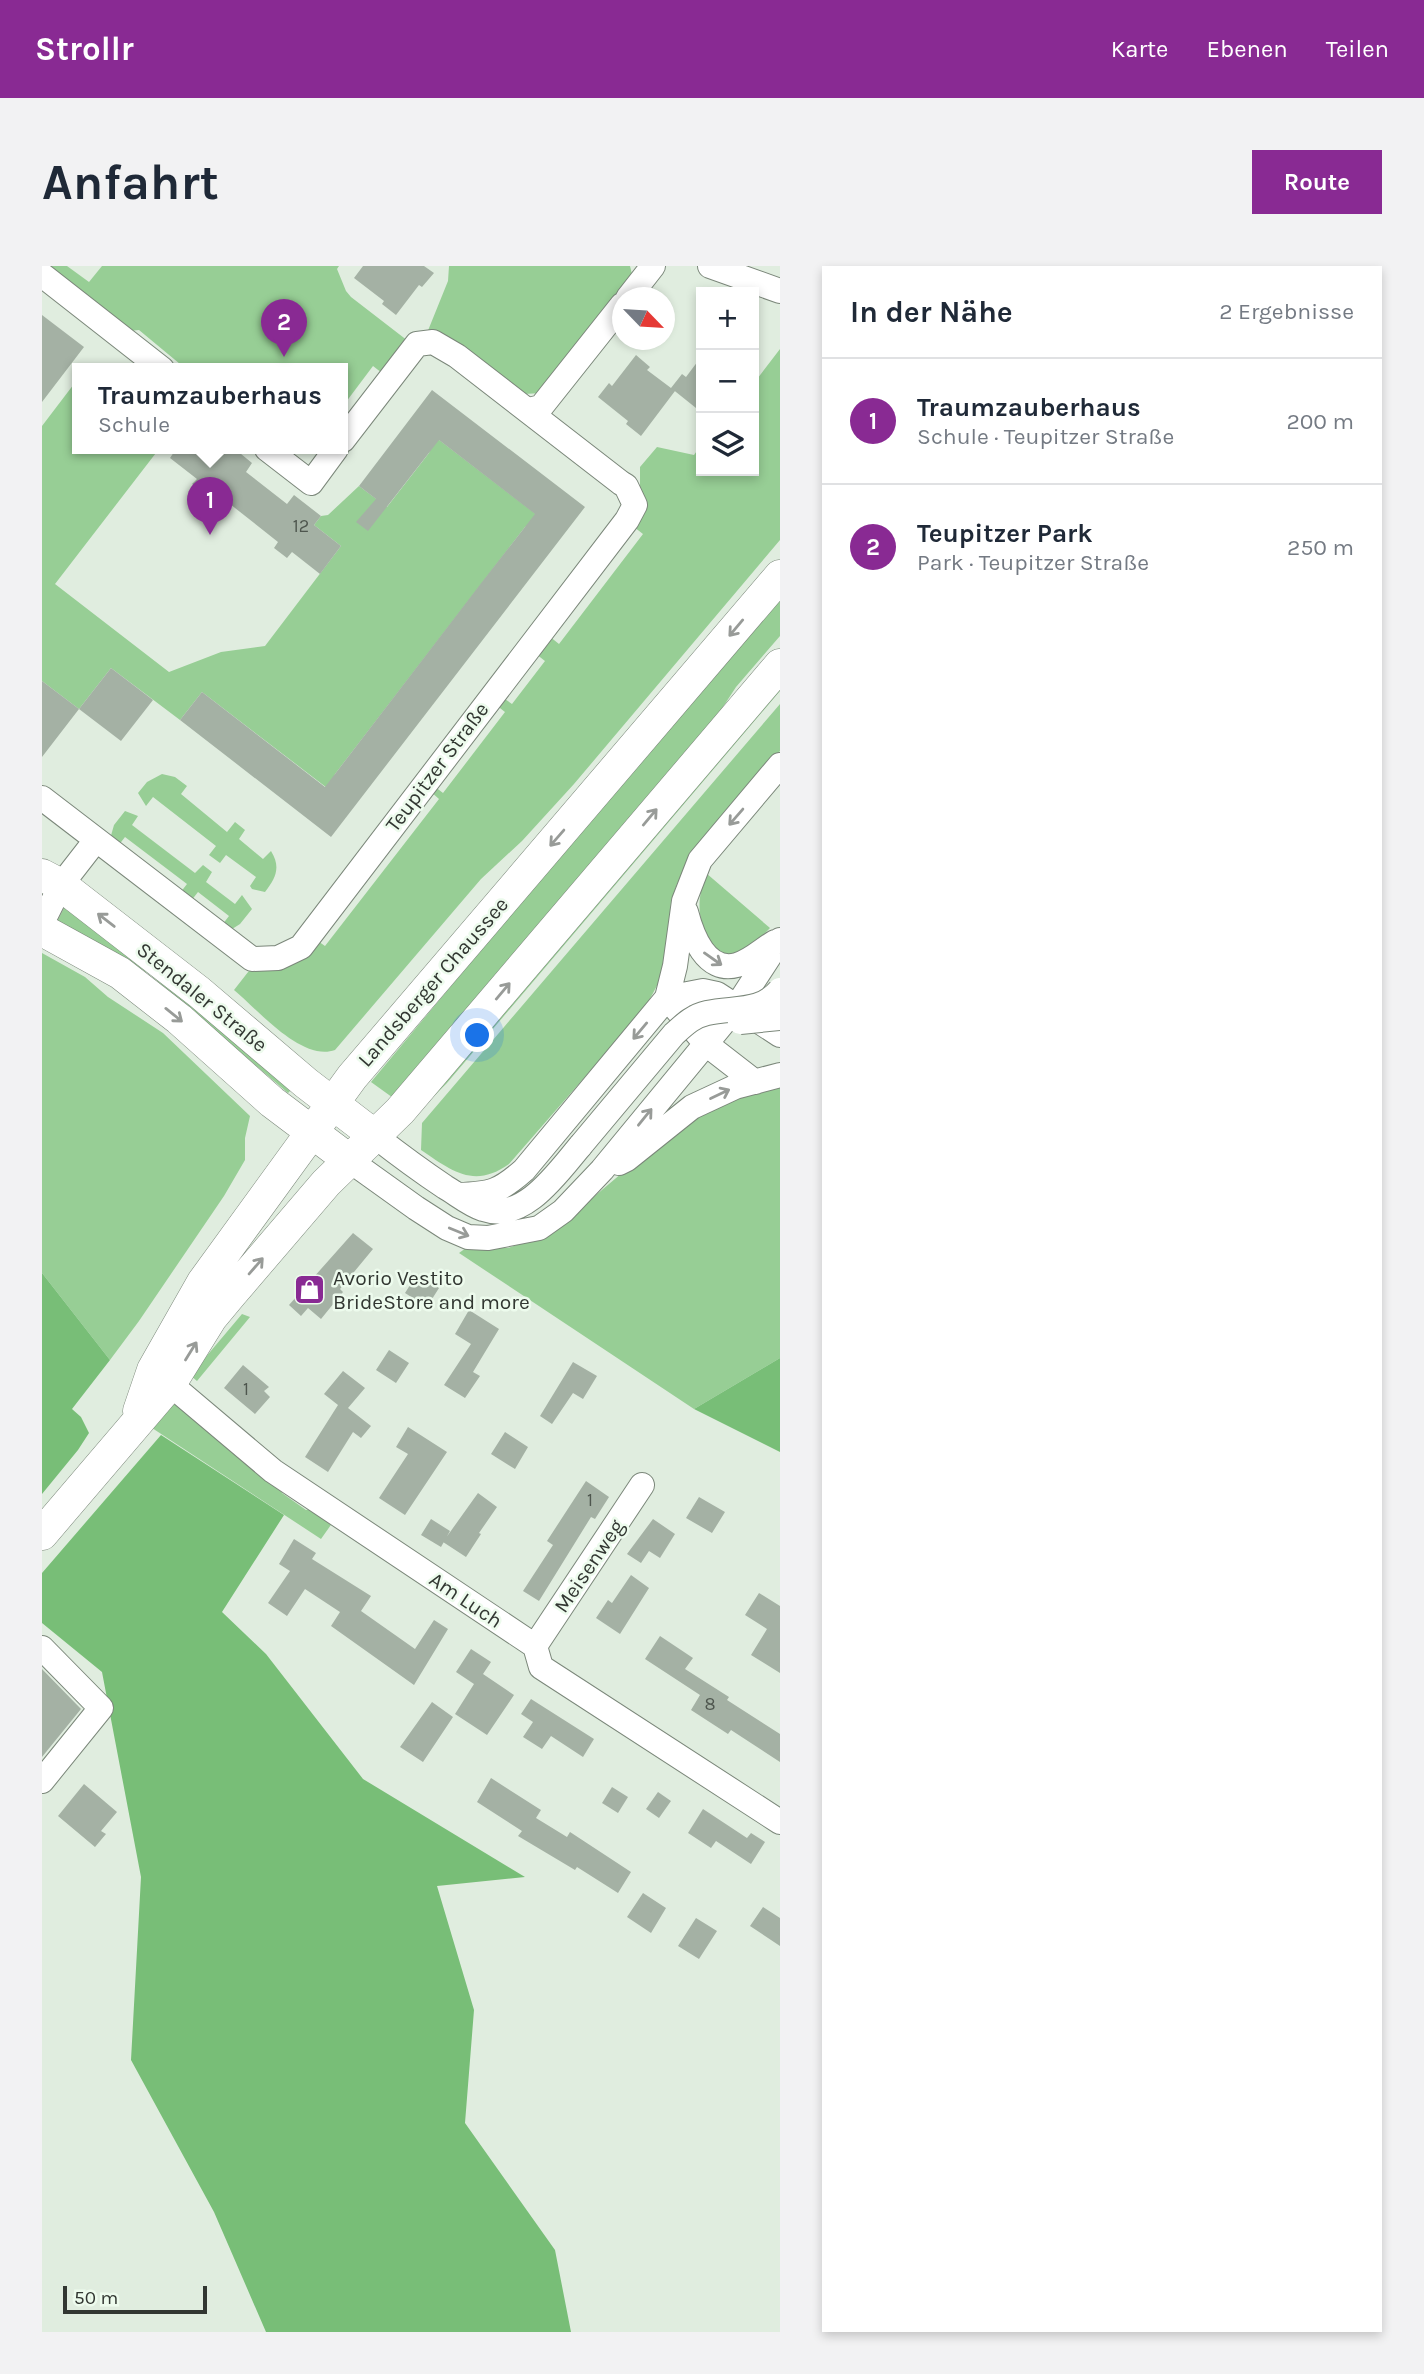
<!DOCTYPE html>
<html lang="de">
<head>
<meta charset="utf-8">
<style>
	:root { --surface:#fff; --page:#f2f2f3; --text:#1f2937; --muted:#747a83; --line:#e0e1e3; --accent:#892a93 }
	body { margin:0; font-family:Karla,sans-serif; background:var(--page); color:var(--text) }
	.controls { position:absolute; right:21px; top:21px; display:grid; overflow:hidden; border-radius:0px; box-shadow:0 4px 10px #0003 }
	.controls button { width:63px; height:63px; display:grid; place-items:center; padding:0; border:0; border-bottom:2px solid var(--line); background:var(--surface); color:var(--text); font:35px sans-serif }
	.compass { position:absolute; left:570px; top:21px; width:63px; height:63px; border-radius:50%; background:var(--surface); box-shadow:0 4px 10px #0003; rotate:115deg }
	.scale { position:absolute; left:21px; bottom:18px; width:144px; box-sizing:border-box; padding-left:7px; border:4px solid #323732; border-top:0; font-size:19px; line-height:24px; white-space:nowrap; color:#323732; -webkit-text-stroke:5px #edfbed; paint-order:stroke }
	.you { position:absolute; left:436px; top:770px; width:24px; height:24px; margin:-18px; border:5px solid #fff; border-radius:50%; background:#1a73e8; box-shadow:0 0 0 10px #1a73e833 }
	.badge { display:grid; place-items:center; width:46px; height:46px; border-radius:50%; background:var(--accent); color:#fff; font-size:23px; font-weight:700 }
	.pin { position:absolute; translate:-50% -58px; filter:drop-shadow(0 2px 4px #0008) }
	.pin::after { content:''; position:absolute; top:37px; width:24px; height:21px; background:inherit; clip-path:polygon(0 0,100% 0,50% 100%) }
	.popup { position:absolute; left:30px; top:97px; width:276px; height:91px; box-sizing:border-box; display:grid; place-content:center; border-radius:0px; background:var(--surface); filter:drop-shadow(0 2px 5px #0005); font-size:23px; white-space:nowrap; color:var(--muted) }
	.popup b { font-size:26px; color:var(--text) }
	.popup::after { content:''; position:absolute; left:50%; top:100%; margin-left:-14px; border:14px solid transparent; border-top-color:var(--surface) }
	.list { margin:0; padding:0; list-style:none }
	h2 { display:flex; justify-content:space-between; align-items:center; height:91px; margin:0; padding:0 28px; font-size:30px }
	h2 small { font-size:23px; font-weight:400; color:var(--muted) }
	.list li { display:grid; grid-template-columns:46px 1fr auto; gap:21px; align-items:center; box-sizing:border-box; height:126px; padding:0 28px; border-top:2px solid var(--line) }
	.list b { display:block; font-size:26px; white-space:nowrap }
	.list p { margin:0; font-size:23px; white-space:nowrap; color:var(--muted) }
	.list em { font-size:23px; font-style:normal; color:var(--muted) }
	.icon { flex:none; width:38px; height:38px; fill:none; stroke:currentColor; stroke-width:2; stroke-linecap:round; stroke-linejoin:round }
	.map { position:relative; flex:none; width:738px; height:2066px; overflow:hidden; border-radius:0px }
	header { display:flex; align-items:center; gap:42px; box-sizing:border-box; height:98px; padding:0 35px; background:var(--accent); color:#fff }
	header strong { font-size:33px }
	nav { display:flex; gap:38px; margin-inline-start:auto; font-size:24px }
	.intro { display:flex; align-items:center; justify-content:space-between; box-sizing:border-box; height:168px; padding:0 42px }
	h1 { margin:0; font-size:49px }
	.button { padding:18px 32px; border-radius:0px; background:var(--accent); color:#fff; font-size:24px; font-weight:700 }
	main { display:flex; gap:42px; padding:0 42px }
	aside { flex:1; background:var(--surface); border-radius:0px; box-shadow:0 4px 10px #0003 }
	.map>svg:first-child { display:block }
	.green { fill:#97ce95 }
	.forest { fill:#78be77 }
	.building { fill:#a4b1a4 }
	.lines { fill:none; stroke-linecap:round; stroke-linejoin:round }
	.minor-casing { stroke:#7b877a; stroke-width:26 }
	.major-casing { stroke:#7b877a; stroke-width:33 }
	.minor { stroke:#fff; stroke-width:24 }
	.major { stroke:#fff; stroke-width:32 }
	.minor-bridge-casing { stroke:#7b877a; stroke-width:26; stroke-linecap:butt }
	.minor-bridge { stroke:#fff; stroke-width:24 }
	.oneway { stroke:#989b98 }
	.labels { text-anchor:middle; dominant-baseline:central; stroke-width:5; stroke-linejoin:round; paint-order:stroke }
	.number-label { font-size:18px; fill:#4e564e }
	.street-label { font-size:21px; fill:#323732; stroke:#edfbed }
	.poi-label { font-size:21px; fill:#323732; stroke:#edfbed; text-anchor:start }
</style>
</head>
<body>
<header>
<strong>Strollr</strong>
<nav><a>Karte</a><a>Ebenen</a><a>Teilen</a></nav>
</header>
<div class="intro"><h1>Anfahrt</h1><a class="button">Route</a></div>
<main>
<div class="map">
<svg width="738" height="2066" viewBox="0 0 738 2066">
	<rect width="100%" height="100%" fill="#e0eddf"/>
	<path class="green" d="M6,0H25L47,16L60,0H297L295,3L304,25L309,31L366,75L340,107L331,100L301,140V103H144L97,64L86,65Z
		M407,0H588L590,8L500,127L482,128L385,67L406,15Z
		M738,83V274L532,518L480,575L439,613L293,784C260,796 216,744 192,724L210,701L273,673L283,680L397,533L388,525L392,520L401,527L463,446L454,439L460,431L470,438L503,395L494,388L507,370L517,378L601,268L592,261L598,234V201L615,181L652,189L659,179V205H712V117Z
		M35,114V183H117L13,318L127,406L179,386L223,380L299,280L272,259L279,250L286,249L317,220L345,241L387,187L392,170L499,252L483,261L293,508L289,525L160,426L138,454L69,402L37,443L0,415V160Z
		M738,326V370L694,421L664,467L354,834L329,816Z
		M738,415V425L405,817L386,836Z
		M738,438V485L648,594L635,618L629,635L625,687L618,714L603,742L467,898C432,923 410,905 379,884L380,857Z
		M120,508L133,511L145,520L139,528L185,566L193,556L203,564L197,573L221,593L229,585C239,601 234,612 223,626L210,623L208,620L214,611L184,589L178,597L167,589L174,580L111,531L104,540L96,527L105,516Z
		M83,545L96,550L90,559L153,607L161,599L170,606L164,616L193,638L200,629L210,643L198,658L187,665L180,659L187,650L156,626L149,635L138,627L145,618L83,571L76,580L68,573L72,559Z
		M664,607L728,662L705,686L692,693L668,684C657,650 653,641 664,607Z
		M26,639L252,821L246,827L107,708L71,685L14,658L23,640Z
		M0,687L43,711L66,731L121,767L208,850L203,872V894L182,930L97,1055L68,1094L0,1007Z
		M738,814V1092L652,1143L417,987L424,982H466L509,967L651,847Z
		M200,1048L208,1051L155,1115L149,1110L152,1105Z
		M130,1139H136L238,1220L240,1227L264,1244L271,1242L291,1256L279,1273L107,1160Z"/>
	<path class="forest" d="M0,1007L68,1094L30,1143L39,1151L47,1167L36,1184L0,1228Z
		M738,1092V1186L652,1143Z
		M119,1169L242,1249L180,1346L224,1388L321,1513L483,1611L395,1620L432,1744L423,1857L513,1984L529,2066H224L172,1946L89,1794L99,1611L60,1406L0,1357V1307Z"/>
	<path class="building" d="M321,0H382L392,7L380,21L377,19L354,49L340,38L342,35L312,12Z
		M0,49L42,81L0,136Z
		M594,89L608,101L605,104L633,125L599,170L584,158L586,155L556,131L567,117L570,120Z
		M659,91V146L629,122L640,108L644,111Z
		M390,124L543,241L289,571L138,454L160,426L283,521L440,316L493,248L397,174L326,265L314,256L334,233L317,220Z
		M134,183H193L210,197L204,206L245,238L252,229L279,250L272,259L299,280L278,308L250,286L245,292L232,282L236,276L169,223L164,229L150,218L155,213L128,192Z
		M69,402L111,434L79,475L37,443Z
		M0,415L37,443L0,491Z
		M311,967L331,983L298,1023L301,1026L279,1053L266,1042L259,1050L247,1039Z
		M375,1008L397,1022L385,1041L363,1027Z
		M427,1044L457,1063L431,1106L438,1110L423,1132L402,1119L429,1078L413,1068Z
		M347,1084L367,1097L354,1117L334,1104Z
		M531,1096L555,1110L541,1133L531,1127L510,1158L498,1150Z
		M201,1099L227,1121L222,1125L228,1131L213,1148L182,1122Z
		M301,1105L323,1122L306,1142L329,1160L319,1172L311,1166L286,1206L263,1191L296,1139L282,1128Z
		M366,1161L405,1186L363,1249L337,1232L366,1188L354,1181Z
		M463,1166L486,1181L473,1203L449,1188Z
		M544,1215L567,1231L553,1253L549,1251L497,1335L481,1325L511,1279L505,1275Z
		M436,1227L455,1241L437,1267L439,1268L424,1291L401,1276Z
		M657,1231L683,1246L670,1267L644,1252Z
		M389,1253L408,1265L399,1281L379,1269Z
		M611,1253L633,1268L618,1292L607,1285L599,1297L585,1288Z
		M252,1273L274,1287L270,1293L329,1330L319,1345L373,1383L392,1354L406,1363L372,1419L289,1360L298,1346L263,1323L245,1350L226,1337L248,1305L237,1298Z
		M589,1309L607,1322L578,1368L554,1352L566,1334L570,1337Z
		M717,1327L738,1340V1407L709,1389L725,1363L703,1349Z
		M618,1370L651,1392L643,1403L687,1431L685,1434L738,1468V1496L689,1464L686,1468L649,1444L658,1429L603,1393Z
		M429,1383L449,1396L441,1408L472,1429L445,1469L413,1448L432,1418L414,1406Z
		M0,1403L39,1443L0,1491Z
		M489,1433L552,1473L541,1491L509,1470L500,1483L481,1471L491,1456L479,1448Z
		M390,1436L411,1451L381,1496L358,1481Z
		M449,1512L499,1544L494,1552L525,1571L528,1566L589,1606L576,1627L535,1601L533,1604L476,1570L480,1565L435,1536Z
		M42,1518L75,1546L59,1565L64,1568L53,1581L16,1550Z
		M570,1521L586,1531L576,1547L560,1537Z
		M616,1526L629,1535L617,1552L604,1543Z
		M661,1543L705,1572L709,1567L723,1576L709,1598L674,1575L669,1582L646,1567Z
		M601,1627L624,1642L609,1667L585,1651Z
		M721,1641L738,1652V1680L708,1660Z
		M654,1652L675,1665L657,1693L636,1680Z"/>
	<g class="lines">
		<defs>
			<path id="minor" d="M668,0L738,25
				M0,9L120,103
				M586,32L611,0
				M487,144L499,141L580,39
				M225,183L269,217L294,183
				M0,532L210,693L236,692L259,681L585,254L593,239L584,220L579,217L415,90L391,76L375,78L301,174
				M644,646C650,669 664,708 695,699C709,695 721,683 733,676
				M0,657L19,619L54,574
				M713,816L664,778L625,732L661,725L675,728L738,769
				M333,870C356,888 379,905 403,921C415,928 428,939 441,943C482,957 516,906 539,879
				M307,894L374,942L405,962L426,971L446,972L497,962L521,945L560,904L695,740L738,674
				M577,897L585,893L650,841L693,821L738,809
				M416,929C449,928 457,926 482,904L625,732L633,700L642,635L658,594L738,499
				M115,1107L231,1205L493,1380L499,1401L738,1556
				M493,1380L600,1219
				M0,1382L59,1442L0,1515"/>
			<path id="major" d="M0,609L19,619L157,726L264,817L333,870
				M0,664L78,707L137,753L230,836L307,894
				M97,1145L111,1104L161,1016L310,811L738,310
				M0,1268L128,1118L169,1052L189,1028L284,917L358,845L738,399"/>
		</defs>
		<use href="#minor" class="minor-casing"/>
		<use href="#major" class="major-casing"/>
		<use href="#minor" class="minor"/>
		<use href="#major" class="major"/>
		<defs>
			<path id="minor-bridge" d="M698,756L738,752
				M539,879L632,768C642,759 651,750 665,747C692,741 719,747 738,724"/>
		</defs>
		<use href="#minor-bridge" class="minor-bridge-casing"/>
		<use href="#minor-bridge" class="minor-bridge"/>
	</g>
	<defs><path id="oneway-shaft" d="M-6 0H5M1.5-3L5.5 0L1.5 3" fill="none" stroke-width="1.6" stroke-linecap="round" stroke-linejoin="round" transform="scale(1.75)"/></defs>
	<g class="oneway">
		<use href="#oneway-shaft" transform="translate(694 362) rotate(130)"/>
		<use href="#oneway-shaft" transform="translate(608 551) rotate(-50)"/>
		<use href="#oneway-shaft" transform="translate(694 551) rotate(131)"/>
		<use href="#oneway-shaft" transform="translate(515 572) rotate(131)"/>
		<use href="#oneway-shaft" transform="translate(64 654) rotate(-142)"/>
		<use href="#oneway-shaft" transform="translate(671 693) rotate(35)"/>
		<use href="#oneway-shaft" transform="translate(461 725) rotate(-50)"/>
		<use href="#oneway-shaft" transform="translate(132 749) rotate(39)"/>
		<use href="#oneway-shaft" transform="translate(598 765) rotate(130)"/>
		<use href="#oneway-shaft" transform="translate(678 828) rotate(-26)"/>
		<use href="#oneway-shaft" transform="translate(603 851) rotate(-51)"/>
		<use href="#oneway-shaft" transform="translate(417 966) rotate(22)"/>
		<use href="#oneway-shaft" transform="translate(214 1000) rotate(-49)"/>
		<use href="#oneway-shaft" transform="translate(149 1085) rotate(-58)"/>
	</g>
	<defs>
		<symbol id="shop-square" viewBox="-11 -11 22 22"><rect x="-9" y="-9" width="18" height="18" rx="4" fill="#892a93" stroke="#edfbed"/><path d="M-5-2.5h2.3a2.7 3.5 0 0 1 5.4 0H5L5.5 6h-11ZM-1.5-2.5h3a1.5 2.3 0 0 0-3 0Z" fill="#fff"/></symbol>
	</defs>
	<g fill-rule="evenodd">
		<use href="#shop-square" x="250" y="1006" width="35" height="35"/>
	</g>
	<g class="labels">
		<g class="number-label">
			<text x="259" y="260">12</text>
			<text x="204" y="1123">1</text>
			<text x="548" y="1234">1</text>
			<text x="668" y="1438">8</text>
		</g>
		<g class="street-label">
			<text transform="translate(395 501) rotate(-53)">Teupitzer Straße</text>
			<text transform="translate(391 716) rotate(-49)">Landsberger Chaussee</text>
			<text transform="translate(160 731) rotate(39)">Stendaler Straße</text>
			<text transform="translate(547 1300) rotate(-56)">Meisenweg</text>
			<text transform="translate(424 1334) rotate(34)">Am Luch</text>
		</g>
		<g class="poi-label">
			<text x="291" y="1012">Avorio Vestito<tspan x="291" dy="24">BrideStore and more</tspan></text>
		</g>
	</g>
</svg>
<div class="controls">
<button>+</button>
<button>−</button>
<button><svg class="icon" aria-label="layers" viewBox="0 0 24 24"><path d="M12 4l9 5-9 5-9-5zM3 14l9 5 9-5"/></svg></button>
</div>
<svg class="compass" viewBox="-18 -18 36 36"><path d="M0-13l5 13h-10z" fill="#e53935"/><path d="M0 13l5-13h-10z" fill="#747a83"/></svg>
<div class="scale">50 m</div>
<div class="you"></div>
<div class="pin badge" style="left:168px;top:269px">1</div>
<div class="popup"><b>Traumzauberhaus</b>Schule</div>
<div class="pin badge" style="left:242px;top:91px">2</div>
</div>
<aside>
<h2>In der Nähe<small>2 Ergebnisse</small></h2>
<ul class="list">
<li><span class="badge">1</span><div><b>Traumzauberhaus</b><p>Schule · Teupitzer Straße</p></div><em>200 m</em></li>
<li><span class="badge">2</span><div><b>Teupitzer Park</b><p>Park · Teupitzer Straße</p></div><em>250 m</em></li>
</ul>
</aside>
</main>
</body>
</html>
